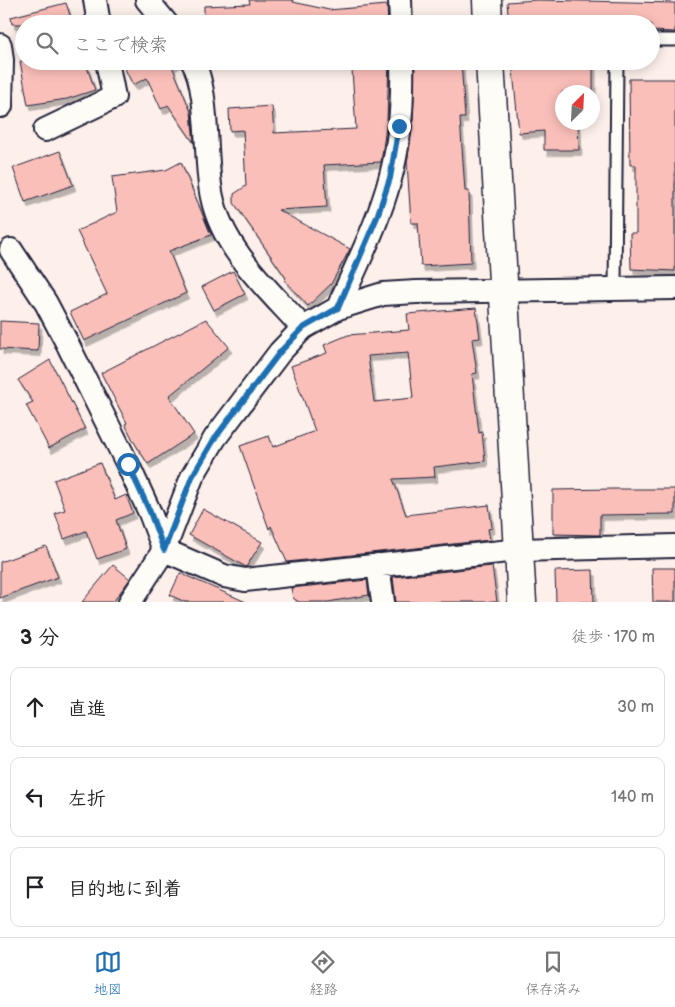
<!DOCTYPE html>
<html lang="ja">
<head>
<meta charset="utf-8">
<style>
	:root { --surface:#fff; --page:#f2f2f2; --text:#202124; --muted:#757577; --line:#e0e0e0; --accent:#1f6fb2 }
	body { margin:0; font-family:"Balsamiq Sans","Klee One",sans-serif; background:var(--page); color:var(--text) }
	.compass { position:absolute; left:555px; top:85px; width:45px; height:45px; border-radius:50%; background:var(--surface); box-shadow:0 2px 12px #0003; rotate:24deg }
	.stop { position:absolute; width:15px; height:15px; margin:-11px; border:4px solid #1f6fb2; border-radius:50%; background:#fff }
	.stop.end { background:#1f6fb2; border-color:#fff; box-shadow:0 1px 5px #0008 }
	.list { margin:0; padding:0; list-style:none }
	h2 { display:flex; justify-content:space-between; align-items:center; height:65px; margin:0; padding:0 20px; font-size:21px }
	h2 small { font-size:16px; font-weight:400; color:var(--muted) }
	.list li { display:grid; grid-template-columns:32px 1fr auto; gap:15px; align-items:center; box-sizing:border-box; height:80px; margin:0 10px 10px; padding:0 10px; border:1px solid var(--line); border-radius:10px }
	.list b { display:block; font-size:19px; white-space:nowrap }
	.list em { font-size:16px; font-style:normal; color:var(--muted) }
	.icon { flex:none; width:28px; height:28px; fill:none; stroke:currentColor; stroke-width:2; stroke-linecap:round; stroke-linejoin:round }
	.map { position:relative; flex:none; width:675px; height:602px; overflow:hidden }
	.search { position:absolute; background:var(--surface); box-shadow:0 2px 12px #0003; left:15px; right:15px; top:15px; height:55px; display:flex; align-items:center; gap:12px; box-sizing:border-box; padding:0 18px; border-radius:28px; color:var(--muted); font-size:19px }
	.sheet { height:335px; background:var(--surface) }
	nav { display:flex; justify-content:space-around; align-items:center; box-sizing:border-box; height:70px; border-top:1px solid var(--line); background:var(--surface); font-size:14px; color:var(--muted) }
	nav a { display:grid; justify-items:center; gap:2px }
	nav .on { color:var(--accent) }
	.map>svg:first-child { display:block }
	.building { fill:#fbbfb9; stroke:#22223b; fill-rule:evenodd; filter:url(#shadow) }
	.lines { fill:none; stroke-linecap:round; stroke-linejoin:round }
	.service-casing { stroke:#22223b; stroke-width:15 }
	.minor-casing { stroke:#22223b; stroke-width:26 }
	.tertiary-casing { stroke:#22223b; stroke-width:31 }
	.service { stroke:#fdfcf7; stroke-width:11 }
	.minor { stroke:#fdfcf7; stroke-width:22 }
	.tertiary { stroke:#fdfcf7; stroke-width:28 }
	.route { stroke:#1f6fb2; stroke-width:6 }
</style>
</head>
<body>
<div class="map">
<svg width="675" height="602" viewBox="0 0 675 602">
	<defs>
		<filter id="shadow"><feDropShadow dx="3" dy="5.5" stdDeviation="0" flood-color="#0004"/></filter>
	</defs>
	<rect width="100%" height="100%" fill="#fdf0eb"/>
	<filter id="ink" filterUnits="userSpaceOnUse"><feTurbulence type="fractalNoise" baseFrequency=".02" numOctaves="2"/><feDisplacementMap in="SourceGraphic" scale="10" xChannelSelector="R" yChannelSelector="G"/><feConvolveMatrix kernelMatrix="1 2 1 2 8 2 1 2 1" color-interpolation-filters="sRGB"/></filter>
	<g filter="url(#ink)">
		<path class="building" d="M249,0H293V2L329,10L387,5L388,24H204V6L250,4Z
			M537,0L675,3V32L651,31V24H509L507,2Z
			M66,3L73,24H12L11,17Z
			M20,61H85L95,90L67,99L28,105Z
			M121,61H179L172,66L191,112L194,143L168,105L161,109L147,78L133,85Z
			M357,61H389L387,120L381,162L324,165L327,207L278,210L350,249L331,284L308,306L284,280L286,278L234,203V194L246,186L243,130L230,131L229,109L272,106L274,133L356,129L352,70H357Z
			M415,61H461L465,118H460L465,191H469L471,263L421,266L418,223H411L407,162L413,122Z
			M512,61H593V112L592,92H562V122H578L579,150H544V131L519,133Z
			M629,79H675V271L631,269L630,233H636V165H630Z
			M60,151L73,185L25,202L13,168Z
			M181,162L211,235L169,251L186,293L84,341L70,312L107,294L77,231L117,212L112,177L166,170Z
			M233,271L245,294L214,310L202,287Z
			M476,308L480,338L472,339L477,373L472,374L479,433L482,432L485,461L434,467L435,477L393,479L406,515L489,505L492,528L488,529L490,540L287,562L271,526L269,529L240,446L269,436L273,447L315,431L291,366L327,353L324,345L348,335L409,330L407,314ZM408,353L413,398L374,402L368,356Z
			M206,319L229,347L169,396L194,434L148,464L134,442L125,424L127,423L101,373Z
			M0,321L39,323L38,351L0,349Z
			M50,360L85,429L49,448L26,405L33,402L18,380Z
			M100,463L115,500L126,495L133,513L116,520L126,549L97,559L86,531L64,539L55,513L65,510L54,480Z
			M613,489H675V514L600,515V535L553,534V490Z
			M203,509L262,542L246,567L189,535Z
			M46,546L58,577L0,598V562Z
			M113,565L130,579L113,602H82Z
			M492,566L497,602H396L393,577Z
			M652,568H675V602H653Z
			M593,570L594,602H556L555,571Z
			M180,573L246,602H185L170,595Z
			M367,580L369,595L328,602H299L293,598L291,588Z"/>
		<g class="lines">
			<defs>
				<path id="service" d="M651,40H675
					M615,289L617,61"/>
				<path id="minor" d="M95,0L99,24
					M147,0L167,24
					M400,0L401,24
					M0,45L2,60L1,106
					M192,61C210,88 204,163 212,197C223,250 269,290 303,328
					M45,130L114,97L107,61
					M11,250L46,303L66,341L128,465L150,513L164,550L224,576L245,580L518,550L675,546
					M338,308C356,266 378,224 390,179C400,143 403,99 402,61
					M378,565L383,602
					M130,602L164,550L192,477L215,438L280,352L303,328L338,308L383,294L416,292L675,288"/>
				<path id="tertiary" d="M487,0L488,24
					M490,61L522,602"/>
			</defs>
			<use href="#service" class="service-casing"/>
			<use href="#minor" class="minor-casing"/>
			<use href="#tertiary" class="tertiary-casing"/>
			<use href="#service" class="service"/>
			<use href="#minor" class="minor"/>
			<use href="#tertiary" class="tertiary"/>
		</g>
	</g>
	<g class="lines" filter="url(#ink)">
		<path class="route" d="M128,464L150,512L164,550L192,477L215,438L280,352L303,328L338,308L377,217L390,178L399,126"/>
	</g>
</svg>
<svg class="compass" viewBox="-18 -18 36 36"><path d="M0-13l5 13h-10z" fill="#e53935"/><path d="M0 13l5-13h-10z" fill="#757577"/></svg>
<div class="stop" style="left:128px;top:464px"></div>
<div class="stop end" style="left:399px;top:126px"></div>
<div class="search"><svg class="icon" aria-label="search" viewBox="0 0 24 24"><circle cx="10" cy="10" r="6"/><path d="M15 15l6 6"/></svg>ここで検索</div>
</div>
<section class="sheet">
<h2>3 分<small>徒歩 · 170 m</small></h2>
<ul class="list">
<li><svg class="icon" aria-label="ahead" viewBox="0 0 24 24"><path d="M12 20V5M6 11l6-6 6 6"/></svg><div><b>直進</b></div><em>30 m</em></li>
<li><svg class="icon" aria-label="left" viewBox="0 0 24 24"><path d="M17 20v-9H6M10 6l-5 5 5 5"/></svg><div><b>左折</b></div><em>140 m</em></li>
<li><svg class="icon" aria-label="arrive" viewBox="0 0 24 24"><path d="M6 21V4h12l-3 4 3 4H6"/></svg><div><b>目的地に到着</b></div></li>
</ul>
</section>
<nav>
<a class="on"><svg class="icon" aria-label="map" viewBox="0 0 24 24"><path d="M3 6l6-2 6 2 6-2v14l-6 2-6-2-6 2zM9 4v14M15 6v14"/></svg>地図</a>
<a><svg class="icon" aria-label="directions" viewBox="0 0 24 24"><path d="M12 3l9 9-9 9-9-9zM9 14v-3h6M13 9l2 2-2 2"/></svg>経路</a>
<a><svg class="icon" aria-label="saved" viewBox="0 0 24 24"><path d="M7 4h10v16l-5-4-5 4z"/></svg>保存済み</a>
</nav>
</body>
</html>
